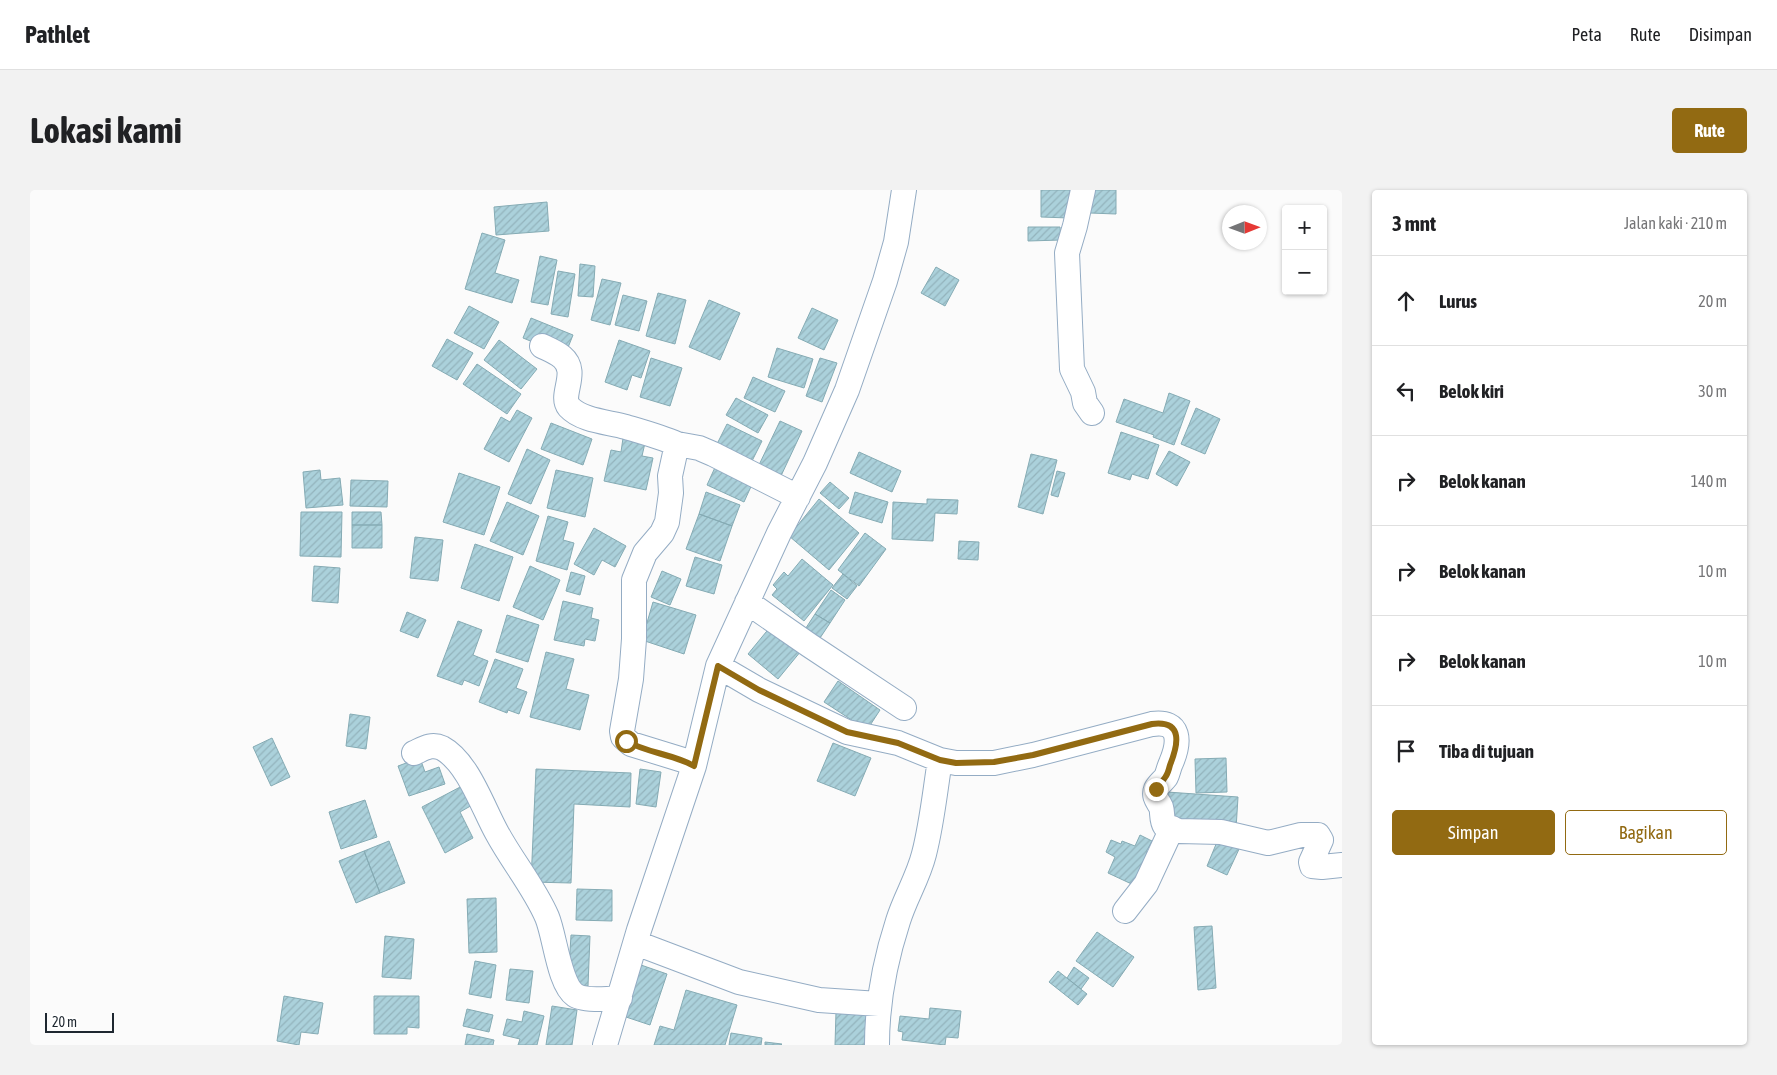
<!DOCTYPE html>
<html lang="id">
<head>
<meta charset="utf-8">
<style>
	:root { --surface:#fff; --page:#f2f2f2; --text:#202124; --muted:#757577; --line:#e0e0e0; --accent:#926a12 }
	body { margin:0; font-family:"Asap Condensed",sans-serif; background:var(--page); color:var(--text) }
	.controls { position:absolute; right:15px; top:15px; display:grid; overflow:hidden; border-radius:5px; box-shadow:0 1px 4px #0004 }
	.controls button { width:45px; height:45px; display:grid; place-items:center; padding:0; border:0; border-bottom:1px solid var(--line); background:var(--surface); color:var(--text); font:25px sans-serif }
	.compass { position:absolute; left:1192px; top:15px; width:45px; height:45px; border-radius:50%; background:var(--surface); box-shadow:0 1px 4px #0004; rotate:89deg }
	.scale { position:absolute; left:15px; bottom:12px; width:69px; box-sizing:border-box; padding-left:5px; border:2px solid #1e2730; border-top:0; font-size:14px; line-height:18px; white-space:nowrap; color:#1e2730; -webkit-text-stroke:4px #fff; paint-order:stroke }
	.stop { position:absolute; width:15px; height:15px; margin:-11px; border:4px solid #926a12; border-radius:50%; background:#fff }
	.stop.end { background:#926a12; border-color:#fff; box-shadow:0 1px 5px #0008 }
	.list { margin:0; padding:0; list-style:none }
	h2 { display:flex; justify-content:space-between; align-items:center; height:65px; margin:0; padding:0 20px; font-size:21px }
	h2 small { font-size:16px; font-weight:400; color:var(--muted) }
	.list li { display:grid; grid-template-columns:32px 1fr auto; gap:15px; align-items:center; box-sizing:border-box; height:90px; padding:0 20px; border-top:1px solid var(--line) }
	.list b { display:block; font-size:19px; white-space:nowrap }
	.list em { font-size:16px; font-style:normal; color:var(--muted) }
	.actions { display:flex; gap:10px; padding:15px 20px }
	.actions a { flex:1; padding:11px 0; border:1px solid var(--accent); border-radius:5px; text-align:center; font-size:18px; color:var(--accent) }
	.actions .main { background:var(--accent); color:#fff }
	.icon { flex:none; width:28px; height:28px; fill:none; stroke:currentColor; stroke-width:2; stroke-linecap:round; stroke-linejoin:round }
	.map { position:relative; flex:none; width:1312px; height:855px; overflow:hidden; border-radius:5px }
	header { display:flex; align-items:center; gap:30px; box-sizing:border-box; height:70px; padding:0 25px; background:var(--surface); border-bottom:1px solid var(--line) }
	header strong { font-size:24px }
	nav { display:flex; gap:28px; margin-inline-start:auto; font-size:18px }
	.intro { display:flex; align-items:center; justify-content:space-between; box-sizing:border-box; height:120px; padding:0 30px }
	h1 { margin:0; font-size:35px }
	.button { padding:12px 22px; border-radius:5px; background:var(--accent); color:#fff; font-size:18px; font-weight:700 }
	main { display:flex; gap:30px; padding:0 30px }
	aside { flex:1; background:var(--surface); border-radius:5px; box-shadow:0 1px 4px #0004 }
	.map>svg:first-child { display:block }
	.building { fill:url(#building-hatch); stroke:#85abb4 }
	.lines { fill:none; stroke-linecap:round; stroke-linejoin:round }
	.minor-casing { stroke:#94acc4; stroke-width:26 }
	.minor { stroke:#fff; stroke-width:24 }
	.route { stroke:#926a12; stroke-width:6 }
</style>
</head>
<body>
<header>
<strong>Pathlet</strong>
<nav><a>Peta</a><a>Rute</a><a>Disimpan</a></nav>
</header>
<div class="intro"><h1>Lokasi kami</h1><a class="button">Rute</a></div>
<main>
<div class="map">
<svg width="1312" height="855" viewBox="0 0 1312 855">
	<defs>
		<pattern id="building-hatch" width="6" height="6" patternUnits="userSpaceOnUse" patternTransform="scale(1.25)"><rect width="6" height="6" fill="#abd1db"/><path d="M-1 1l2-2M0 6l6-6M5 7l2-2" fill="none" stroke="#93b3bc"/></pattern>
	</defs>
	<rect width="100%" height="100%" fill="#fbfbfb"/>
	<path class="building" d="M1011,0H1040L1039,28L1011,27Z
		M1061,0H1086V24L1060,23Z
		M517,12L519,41L466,45L464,17Z
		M998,37H1030L1031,50L998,51Z
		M452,43L475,50L465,83L489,90L482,113L435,99Z
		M510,66L527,70L518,115L501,112Z
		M550,74L565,76L563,107L548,106Z
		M906,77L929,90L915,116L891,103Z
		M528,81L545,84L538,127L521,124Z
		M572,89L591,93L580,135L561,130Z
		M628,103L656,110L645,154L616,146Z
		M593,105L617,111L609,141L585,135Z
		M679,110L710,123L690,170L659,157Z
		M439,116L469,132L454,159L424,143Z
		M782,118L808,130L794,160L768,148Z
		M501,128L543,145L535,165L493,148Z
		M417,149L443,163L427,190L402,176Z
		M469,150L507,179L491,199L454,170Z
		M589,150L620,161L611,188L602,185L597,200L575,192Z
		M747,158L783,169L774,198L738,187Z
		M621,168L652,178L640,216L610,207Z
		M790,168L807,173L792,212L776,206Z
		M447,174L491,204L477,224L433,194Z
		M723,187L755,201L745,222L714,208Z
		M1139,203L1160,211L1144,255L1123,247L1124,245L1086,232L1094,209L1133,223Z
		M706,208L738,225L728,243L696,225Z
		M1166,218L1190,229L1175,264L1151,254Z
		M487,220L502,228L479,272L454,259L471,227L480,232Z
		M750,231L772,241L750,288L728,277Z
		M521,233L562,249L553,275L511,259Z
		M697,234L732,251L721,273L686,256Z
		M1091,242L1129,255L1118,289L1102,284L1100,290L1078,283Z
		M593,248L615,253L612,266L623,268L616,300L574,291L581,260L591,262Z
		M497,259L520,270L501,314L478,304Z
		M1139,261L1160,272L1147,296L1126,284Z
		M829,262L871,281L862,302L820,283Z
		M1001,264L1027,270L1013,324L988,317Z
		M687,273L724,290L714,312L677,295Z
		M290,280L291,290L310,288L313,315L276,318L273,282Z
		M526,280L563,288L555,327L517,318Z
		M1027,281L1035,283L1028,307L1021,305Z
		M429,283L470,297L454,345L413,332Z
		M321,290L358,291L357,317L320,316Z
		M800,292L819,308L809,319L790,303Z
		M676,302L710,315L702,336L669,324Z
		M825,302L858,312L852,333L819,323Z
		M789,309L829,343L799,380L759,346Z
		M897,309L928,310L927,324L905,323L903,351L862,349L863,312L897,314Z
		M477,312L509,326L493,365L460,351Z
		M271,322H312L311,367L270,366Z
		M322,322H351L352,335H322Z
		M669,324L702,336L690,371L656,359Z
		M518,326L538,332L533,350L544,353L537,380L506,371Z
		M322,335H352V358H322Z
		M564,338L596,356L585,377L572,370L564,385L544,374Z
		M835,343L856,359L829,396L808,380Z
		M385,347L413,350L408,391L380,388Z
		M929,351L949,352L948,370L928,369Z
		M445,354L483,367L469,411L431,398Z
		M665,367L692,375L684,404L656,396Z
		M772,369L803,395L774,431L742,405L747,399L743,395L754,382L758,386Z
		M284,376L310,378L308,413L282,411Z
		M500,376L530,390L513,430L483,417Z
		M632,381L651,389L640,415L621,407Z
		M541,382L555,386L550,405L536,401Z
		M813,384L827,396L817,409L802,398Z
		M801,400L815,410L800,433L785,424Z
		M533,411L563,418L561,428L569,430L565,451L555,449L554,456L524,450Z
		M623,412L666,425L654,464L612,450Z
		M377,422L396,430L388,448L370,441Z
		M785,424L800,433L786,454L772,444Z
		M477,425L509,435L498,472L466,462Z
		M428,431L452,440L443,465L458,471L449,496L434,490L432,495L407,486Z
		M741,436L771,461L748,489L718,464Z
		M516,462L544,469L536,499L559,505L550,540L500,527Z
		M465,469L493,479L486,498L497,502L489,524L478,520L477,523L449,512Z
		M808,491L850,520L837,540L794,512Z
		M320,524L340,527L336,559L316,556Z
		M242,548L260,587L241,596L223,557Z
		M803,553L841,568L825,606L787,591Z
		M390,568L395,582L409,577L415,594L379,606L368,576Z
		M1196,568L1197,602L1166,603L1165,569Z
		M506,579L601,583L600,617L544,614L541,693L501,692Z
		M610,579L631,582L626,617L606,614Z
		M434,595L444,614L430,622L443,648L415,663L392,617Z
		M1137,602L1208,607L1206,639L1134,634Z
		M335,610L347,647L311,659L299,622Z
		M1110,645L1122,651L1116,662L1123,665L1108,697L1078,683L1085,667L1076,662L1081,650L1091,654L1092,651L1105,656Z
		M1189,647L1210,657L1197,685L1177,676Z
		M359,651L375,693L350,703L334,661Z
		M334,661L350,703L326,713L309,671Z
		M547,699L582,700V731L546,730Z
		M466,708L467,762L439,763L437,709Z
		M1182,736L1186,798L1168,800L1164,737Z
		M1067,742L1104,767L1083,797L1046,771Z
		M541,745L560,746L558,796L538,795Z
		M355,746L384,749L381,789L352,787Z
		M445,771L466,775L461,808L439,804Z
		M611,775L637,784L620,835L593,826Z
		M1044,777L1059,788L1051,799L1037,788Z
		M480,779L503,781L499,813L476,810Z
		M1028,781L1057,804L1048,815L1019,792Z
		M656,800L707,815L695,855H624L630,836L644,840Z
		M254,806L293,813L288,844L271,842L269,855L247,851Z
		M344,806H389V838L377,837V844H344Z
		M522,816L547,820L542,855H516Z
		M900,818L931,821L928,848L916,847L915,855L872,850L873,842L868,841L870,826L899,829Z
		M437,819L463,825L459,842L433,836Z
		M494,821L514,826L507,855H488L490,849L473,845L477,829L492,832Z
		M806,822H837V855H805Z
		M701,843L732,848L731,855H699Z
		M437,844L464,850L463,855H435Z
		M735,852L752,854L751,855H735Z"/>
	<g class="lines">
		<defs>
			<path id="minor" d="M1053,0L1045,36L1037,63L1042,179L1053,202L1055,213L1062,223
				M512,156C518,159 526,162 532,167C550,182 529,205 539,217C552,231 579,232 596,237C613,242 631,247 647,254L640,286L641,303L637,332L632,343L615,363L604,390V449L601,489L592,541L593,547L601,554L653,570L664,576
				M647,254L669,258L683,264L768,307
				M717,412L779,455L874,518
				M688,476L729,500L817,542L868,553L910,570L926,573H964L1003,565L1122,534C1151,530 1150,552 1141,573C1139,577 1138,583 1136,587C1133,591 1128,595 1126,599C1123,607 1128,611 1131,617C1133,623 1131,630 1135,636L1149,641L1191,642L1238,653L1271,645H1288L1291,650L1281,672L1282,676L1292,677L1312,675
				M384,563C393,559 401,553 412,558C438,572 453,618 467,643C482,671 504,697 517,727C525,746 529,794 545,805C554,811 579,809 590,808
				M1095,721L1116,694L1142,638
				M606,753L709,792L789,810L849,814
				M575,855L609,740L664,576L688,476L749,343L785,273L817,200L855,91L866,52L874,0
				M847,855C847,814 855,771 868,731C875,708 888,688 894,664C902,633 905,601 910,570"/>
		</defs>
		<use href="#minor" class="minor-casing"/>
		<use href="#minor" class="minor"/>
	</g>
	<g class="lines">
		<path class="route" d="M596,551C617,563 643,564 664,576L688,476L729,500L817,542L868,553L910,570L926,573L964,572L1003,565L1122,534C1154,530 1148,555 1140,575C1139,579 1138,583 1136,586C1133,591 1129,595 1126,599"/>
	</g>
</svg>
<div class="controls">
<button>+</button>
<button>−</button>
</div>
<svg class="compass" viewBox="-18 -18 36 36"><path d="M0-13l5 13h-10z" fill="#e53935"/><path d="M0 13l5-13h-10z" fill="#757577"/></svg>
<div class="scale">20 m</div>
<div class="stop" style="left:596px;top:551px"></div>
<div class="stop end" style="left:1126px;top:599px"></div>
</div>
<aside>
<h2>3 mnt<small>Jalan kaki · 210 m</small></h2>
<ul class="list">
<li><svg class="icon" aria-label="ahead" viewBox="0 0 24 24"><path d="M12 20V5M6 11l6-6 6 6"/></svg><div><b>Lurus</b></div><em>20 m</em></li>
<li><svg class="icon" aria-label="left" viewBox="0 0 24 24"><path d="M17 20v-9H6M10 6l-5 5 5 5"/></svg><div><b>Belok kiri</b></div><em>30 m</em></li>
<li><svg class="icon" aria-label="right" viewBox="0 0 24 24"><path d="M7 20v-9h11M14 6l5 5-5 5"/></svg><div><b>Belok kanan</b></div><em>140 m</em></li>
<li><svg class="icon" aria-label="right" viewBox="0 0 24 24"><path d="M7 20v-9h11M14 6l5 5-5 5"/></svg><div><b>Belok kanan</b></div><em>10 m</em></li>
<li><svg class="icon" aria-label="right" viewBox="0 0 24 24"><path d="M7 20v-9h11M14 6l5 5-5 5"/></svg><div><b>Belok kanan</b></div><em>10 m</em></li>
<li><svg class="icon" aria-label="arrive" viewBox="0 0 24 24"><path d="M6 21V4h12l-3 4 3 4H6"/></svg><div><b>Tiba di tujuan</b></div></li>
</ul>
<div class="actions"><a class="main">Simpan</a><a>Bagikan</a></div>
</aside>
</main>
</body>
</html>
